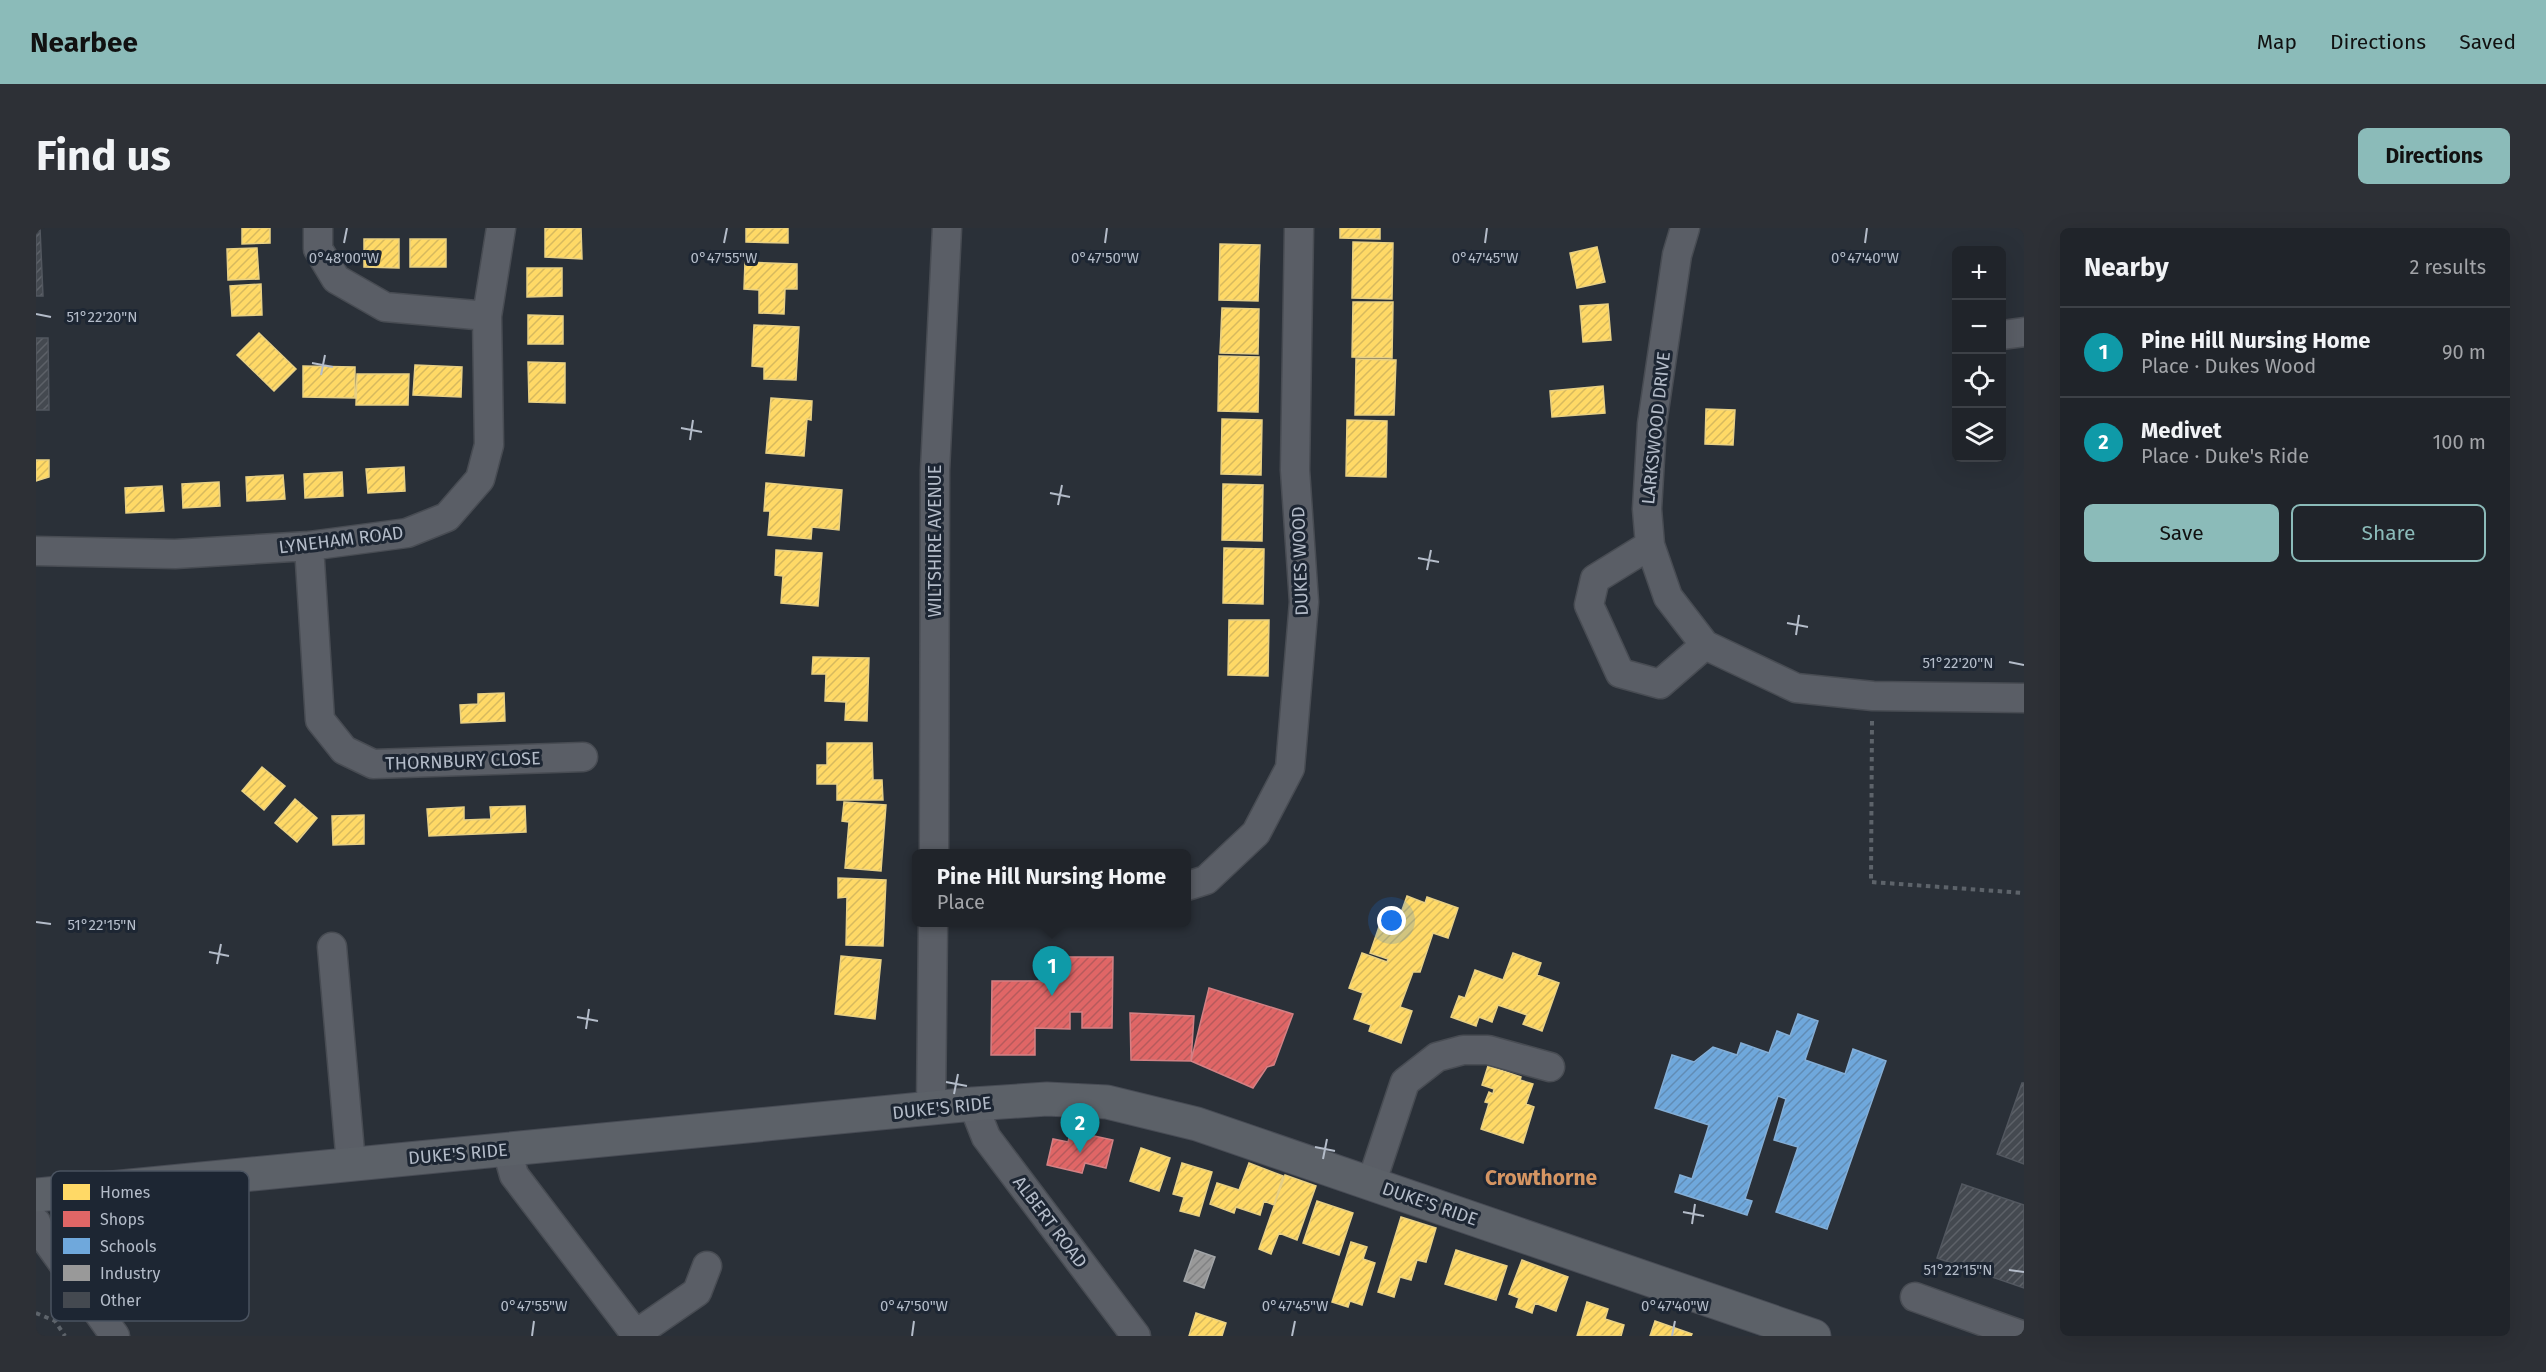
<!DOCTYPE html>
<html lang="en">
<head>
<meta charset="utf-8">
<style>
	:root { --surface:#20242a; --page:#2d3036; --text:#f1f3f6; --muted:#a2a4a8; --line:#3d4147; --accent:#8bbbb9 }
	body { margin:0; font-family:"Fira Sans",sans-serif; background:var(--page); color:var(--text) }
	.controls { position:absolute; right:18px; top:18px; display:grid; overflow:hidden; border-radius:9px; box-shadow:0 6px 24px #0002 }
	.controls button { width:54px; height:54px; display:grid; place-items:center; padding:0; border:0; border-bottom:2px solid var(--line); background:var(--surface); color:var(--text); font:30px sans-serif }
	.you { position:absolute; left:1356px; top:693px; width:21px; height:21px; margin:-15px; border:4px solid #fff; border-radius:50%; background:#1a73e8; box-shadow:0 0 0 9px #1a73e833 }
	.badge { display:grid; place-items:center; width:39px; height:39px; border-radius:50%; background:var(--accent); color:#fff; font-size:20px; font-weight:700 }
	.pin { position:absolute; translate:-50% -50px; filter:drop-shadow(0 2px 3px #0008) }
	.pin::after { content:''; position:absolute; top:32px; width:21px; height:18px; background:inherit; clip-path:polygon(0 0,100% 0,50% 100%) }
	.popup { position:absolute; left:876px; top:621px; width:279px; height:78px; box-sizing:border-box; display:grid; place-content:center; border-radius:9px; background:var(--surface); filter:drop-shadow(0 2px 4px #0005); font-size:20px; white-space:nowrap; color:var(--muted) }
	.popup b { font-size:22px; color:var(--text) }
	.popup::after { content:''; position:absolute; left:50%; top:100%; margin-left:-12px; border:12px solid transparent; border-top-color:var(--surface) }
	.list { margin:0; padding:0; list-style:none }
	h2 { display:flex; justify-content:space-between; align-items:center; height:78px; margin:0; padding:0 24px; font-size:26px }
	h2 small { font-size:20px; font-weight:400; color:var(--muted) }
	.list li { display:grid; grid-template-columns:39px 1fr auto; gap:18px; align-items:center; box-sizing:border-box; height:90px; padding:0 24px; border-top:2px solid var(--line) }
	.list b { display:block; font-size:22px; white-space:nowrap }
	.list p { margin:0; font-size:20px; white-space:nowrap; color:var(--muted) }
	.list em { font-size:20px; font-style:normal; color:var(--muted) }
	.actions { display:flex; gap:12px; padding:18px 24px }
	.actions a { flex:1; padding:14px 0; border:2px solid var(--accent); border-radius:9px; text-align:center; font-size:21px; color:var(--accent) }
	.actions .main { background:var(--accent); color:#111 }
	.icon { flex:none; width:33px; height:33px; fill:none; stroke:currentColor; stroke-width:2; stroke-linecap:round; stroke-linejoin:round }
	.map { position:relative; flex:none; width:1988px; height:1108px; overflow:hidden; border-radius:9px }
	header { display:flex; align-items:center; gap:36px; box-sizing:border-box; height:84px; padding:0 30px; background:var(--accent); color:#111 }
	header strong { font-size:28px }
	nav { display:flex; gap:33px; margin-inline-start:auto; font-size:21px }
	.intro { display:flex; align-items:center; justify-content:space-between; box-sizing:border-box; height:144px; padding:0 36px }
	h1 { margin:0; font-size:42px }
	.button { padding:15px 27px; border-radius:9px; background:var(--accent); color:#111; font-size:21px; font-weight:700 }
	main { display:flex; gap:36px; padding:0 36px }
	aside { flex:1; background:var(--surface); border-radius:9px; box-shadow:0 6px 24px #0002 }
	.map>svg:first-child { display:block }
	.homes { fill:url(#homes-hatch); stroke:#e8d084; stroke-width:1.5 }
	.shops { fill:url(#shops-hatch); stroke:#d38084; stroke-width:1.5 }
	.schools { fill:url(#schools-hatch); stroke:#84aed6; stroke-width:1.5 }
	.industry { fill:url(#industry-hatch); stroke:#a1a4a7; stroke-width:1.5 }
	.building { fill:url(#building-hatch); stroke:#52575f; stroke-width:1.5 }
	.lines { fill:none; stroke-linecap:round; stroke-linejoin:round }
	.minor-casing { stroke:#484c53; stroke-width:31 }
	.major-casing { stroke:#484c55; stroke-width:35 }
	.path { stroke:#5d636a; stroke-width:4; stroke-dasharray:4.5 4.5; stroke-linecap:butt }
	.minor { stroke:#5a5e66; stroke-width:28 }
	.major { stroke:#5c6168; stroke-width:33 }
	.ticks { fill:none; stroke:#b4bcc9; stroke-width:2 }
	.labels { text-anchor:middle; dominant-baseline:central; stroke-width:6; stroke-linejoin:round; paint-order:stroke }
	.street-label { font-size:18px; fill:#b4bcc9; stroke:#1d2633 }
	.quarter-label { font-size:21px; font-weight:bold; fill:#d59563; stroke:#1d2633 }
	.key { fill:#1d2633; stroke:#4a5360; stroke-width:1.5 }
	.key-label { font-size:16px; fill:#b4bcc9 }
	.ticks-label { font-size:15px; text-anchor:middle; fill:#b4bcc9; stroke:#1d2633; stroke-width:6; stroke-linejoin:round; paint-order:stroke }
</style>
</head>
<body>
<header>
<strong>Nearbee</strong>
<nav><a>Map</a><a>Directions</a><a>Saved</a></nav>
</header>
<div class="intro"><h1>Find us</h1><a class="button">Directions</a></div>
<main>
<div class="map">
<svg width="1988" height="1108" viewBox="0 0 1988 1108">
	<defs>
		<pattern id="homes-hatch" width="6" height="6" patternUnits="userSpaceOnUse" patternTransform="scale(1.5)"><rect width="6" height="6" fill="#ffd966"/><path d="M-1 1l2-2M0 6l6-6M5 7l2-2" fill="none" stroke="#d7b95e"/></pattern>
		<pattern id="shops-hatch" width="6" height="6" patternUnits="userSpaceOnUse" patternTransform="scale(1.5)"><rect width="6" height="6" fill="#e06666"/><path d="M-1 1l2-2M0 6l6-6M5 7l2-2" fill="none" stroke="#b65a5c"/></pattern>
		<pattern id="schools-hatch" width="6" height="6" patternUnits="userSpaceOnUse" patternTransform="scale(1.5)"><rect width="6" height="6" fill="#6fa8dc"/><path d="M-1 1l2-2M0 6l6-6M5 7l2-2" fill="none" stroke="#618cb4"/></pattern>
		<pattern id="industry-hatch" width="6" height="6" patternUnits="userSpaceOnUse" patternTransform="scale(1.5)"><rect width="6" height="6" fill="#999"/><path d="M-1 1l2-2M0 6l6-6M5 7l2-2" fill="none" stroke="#808182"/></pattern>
		<pattern id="building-hatch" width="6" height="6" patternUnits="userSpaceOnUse" patternTransform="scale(1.5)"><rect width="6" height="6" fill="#444950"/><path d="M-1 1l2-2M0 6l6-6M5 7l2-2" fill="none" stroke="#5d6168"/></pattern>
	</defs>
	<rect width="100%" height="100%" fill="#2a3038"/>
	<path class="homes" d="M206,0H234V15L206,16Z
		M509,0H545L546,31L509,29Z
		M710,0H752V15L710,14Z
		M1304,0H1344V11L1304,10Z
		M328,11H363V40L328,39Z
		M374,11H410V39H374Z
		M1317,14L1357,15L1356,71L1316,70Z
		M1184,16L1224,17L1222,73L1183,72Z
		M1561,19L1569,54L1541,60L1534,25Z
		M221,20L223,51L192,52L191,21Z
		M709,34L761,36V61H749L748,86L723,85V62L708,61Z
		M491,40H526V68L491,69Z
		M225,56L226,87L196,88L194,58Z
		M1317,74H1357L1356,130L1316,129Z
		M1572,76L1575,112L1547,114L1544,78Z
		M1186,80L1223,81L1222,126L1184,125Z
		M492,87L527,88V116H492Z
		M718,97L763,99L760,152L728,151V139L716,138Z
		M223,105L260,141L238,163L201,127Z
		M1183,128L1223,129L1222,184L1182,183Z
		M1320,131L1360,132L1358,187H1319Z
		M492,134L529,135V175L493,174Z
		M379,137L426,139L425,169L377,167Z
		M267,138L319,139V170L267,169Z
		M321,146H373L372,177H320Z
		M1567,158L1569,185L1516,189L1514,163Z
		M735,170L776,173L775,192L771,191L768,228L730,225Z
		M1670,181L1699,182L1697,217L1669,216Z
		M1186,191L1226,192L1225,247L1185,246Z
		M1311,192L1351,193L1350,249L1310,248Z
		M0,232H13V249L0,253Z
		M368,239L369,263L332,265L330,241Z
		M306,244L307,268L269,270L268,246Z
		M247,247L249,271L211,273L210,249Z
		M183,254L184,278L147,280L146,256Z
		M730,255L806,262L803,302L776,299L775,311L732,307L734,283H728Z
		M1187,256L1227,257L1226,313L1186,312Z
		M126,258L128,283L90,285L89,260Z
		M1188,320L1228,321L1227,376L1187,375Z
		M740,322L786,325L782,378L745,375L747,348L739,347Z
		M1193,392H1233L1232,448L1192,447Z
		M777,429L833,430L831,493L809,492L810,474L789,473L790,446H776Z
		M468,465L469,493L425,495L424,477L442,476V466Z
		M791,515H836L837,552H846L847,572H801V556H781V537H791Z
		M226,539L249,558L228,582L206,563Z
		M259,571L281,590L261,614L239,595Z
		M808,574L850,577L845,643L809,640L813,594L806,593Z
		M489,578L490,604L393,608L391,581L428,579V592L455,591L454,579Z
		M328,587V616L297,617L296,588Z
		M802,650L850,652L847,718L810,717L811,669L802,670Z
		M1371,668L1389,675L1391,669L1422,680L1412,710L1397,705L1384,744H1377L1364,779L1376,783L1365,815L1333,803L1335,797L1318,791L1327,765L1313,760L1326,725L1351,734L1352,731L1334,725L1346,690L1361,696Z
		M1477,725L1505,735L1501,747L1523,755L1506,803L1487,796L1491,787L1462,777L1456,794L1443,789L1440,798L1415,789L1423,768L1429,770L1439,742L1467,752Z
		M805,728L845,732L839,791L799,786Z
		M1452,838L1485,849L1484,852L1497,856L1490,876L1498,879L1487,915L1445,901L1453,875L1449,874L1453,864L1457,866L1458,861L1446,857Z
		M1105,920L1134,930L1123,963L1094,953Z
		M1146,935L1176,944L1163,988L1144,983L1148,969L1137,966Z
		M1213,935L1247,948L1238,977L1228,973L1224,987L1200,979L1198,985L1174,976L1181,955L1203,962Z
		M1249,947L1280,958L1261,1012L1243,1005L1235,1026L1223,1021Z
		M1281,973L1317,985L1303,1027L1267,1015Z
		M1365,989L1400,1000L1390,1034L1381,1032L1375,1052L1364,1049L1358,1069L1342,1064Z
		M1315,1014L1331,1019L1327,1031L1339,1035L1326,1077L1314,1073L1312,1079L1296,1074Z
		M1420,1022L1471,1038L1460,1072L1409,1056Z
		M1486,1032L1532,1049L1520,1083L1499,1075L1496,1085L1480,1079L1483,1070L1473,1066Z
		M1551,1074L1572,1081L1569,1091L1588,1097L1585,1108H1541Z
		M1160,1085L1190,1095L1186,1108H1153Z
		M1619,1093L1656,1106L1655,1108H1614Z"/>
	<path class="shops" d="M1031,729H1077L1076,800H1046V784H1034V801L999,800V827H955L956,753H1020V748H1031Z
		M1173,760L1257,786L1238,837L1231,839L1217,860L1155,833Z
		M1094,785L1158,788L1155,833L1095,832Z
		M1035,903L1077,912L1070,940L1049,935L1046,945L1011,937L1017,911L1032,914Z"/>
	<path class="schools" d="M1762,786L1782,793L1769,832L1809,846L1817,821L1850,833L1791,1001L1740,984L1762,919L1738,912L1750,871L1742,868L1709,971L1716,973L1711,987L1639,964L1644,947L1656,951L1673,897L1619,880L1636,827L1658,834L1677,819L1701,827L1705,815L1733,825L1741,803L1754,808Z"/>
	<path class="industry" d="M1159,1022L1179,1029L1168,1060L1148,1053Z"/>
	<path class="building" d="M0,0H4L7,68H0Z
		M0,110H12L13,182H0Z
		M1986,855H1988V936L1961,926Z
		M1926,956L1988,977V1060L1901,1030Z"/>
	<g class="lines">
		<defs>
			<path id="minor" d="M282,0V21L300,51L349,79L451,88
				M1649,0L1641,27L1616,196L1611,281L1614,317L1632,369L1669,417L1760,460L1837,468L1988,470
				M1966,107L1988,104
				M1614,317L1559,351L1553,377L1584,445L1624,456L1669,417
				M273,318L284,492L308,522L337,536L547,529
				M0,323L139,326L273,318L371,305L411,289L444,251L453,217L451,88L465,0
				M898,626L899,242L911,0
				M1151,658L1170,652L1220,605L1254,540L1268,374L1259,242L1263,0
				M296,719L315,936
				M937,876L950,909L1100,1108
				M895,881L897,694
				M471,922L478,947L601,1108
				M1335,956L1369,854L1401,829L1427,822H1452L1514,839
				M0,994L3,1002L79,1108
				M1879,1069L1988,1108
				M600,1106L661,1064L671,1038"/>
			<path id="major" d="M0,967L937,876L1011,871L1071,874L1161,896L1778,1108"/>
		</defs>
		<use href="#minor" class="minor-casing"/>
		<use href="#major" class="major-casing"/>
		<path class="path" d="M1836,493L1835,654L1988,665
			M0,1085L19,1093L29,1108"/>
		<use href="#minor" class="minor"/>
		<use href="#major" class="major"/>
	</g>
	<path class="ticks" d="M308,15L311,0M688,15L691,0M1069,15L1071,0M1449,15L1451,0M1829,15L1831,0M0,86L15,89M276,135L297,139M285,147L289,127M645,200L666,204M654,212L657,192M1014,265L1034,269M1022,277L1026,257M1382,330L1403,334M1391,342L1395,322M1751,395L1772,399M1760,407L1763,387M1973,434L1988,437M0,694L15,696M173,724L193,728M181,736L185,716M541,789L562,793M550,801L553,781M910,854L931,858M918,866L922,846M1279,919L1299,923M1287,931L1291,911M1647,984L1668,988M1656,996L1659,976M1973,1042L1988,1044M496,1108L498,1093M876,1108L878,1093M1256,1108L1259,1093M1636,1108L1639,1093"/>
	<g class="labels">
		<g class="street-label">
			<text transform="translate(1620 200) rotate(-84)">LARKSWOOD DRIVE</text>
			<text transform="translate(305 312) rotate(-7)">LYNEHAM ROAD</text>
			<text transform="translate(899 313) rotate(-90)">WILTSHIRE AVENUE</text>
			<text transform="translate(1264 333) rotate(-92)">DUKES WOOD</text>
			<text transform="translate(427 533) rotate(-2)">THORNBURY CLOSE</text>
			<text transform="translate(906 880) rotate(-6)">DUKE'S RIDE</text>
			<text transform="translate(422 926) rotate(-5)">DUKE'S RIDE</text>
			<text transform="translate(1394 976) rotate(19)">DUKE'S RIDE</text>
			<text transform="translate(1014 994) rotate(53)">ALBERT ROAD</text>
		</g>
		<g class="quarter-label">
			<text x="1505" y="950">Crowthorne</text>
		</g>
	</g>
	<rect x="15" y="943" width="198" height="150" rx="9" class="key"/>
	<rect x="27" y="956" width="27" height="16" fill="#ffd966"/>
	<rect x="27" y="983" width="27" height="16" fill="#e06666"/>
	<rect x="27" y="1010" width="27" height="16" fill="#6fa8dc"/>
	<rect x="27" y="1037" width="27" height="16" fill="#999"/>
	<rect x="27" y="1064" width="27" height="16" fill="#444950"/>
	<g class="key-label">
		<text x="64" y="970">Homes</text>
		<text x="64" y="997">Shops</text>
		<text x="64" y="1024">Schools</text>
		<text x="64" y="1051">Industry</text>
		<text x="64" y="1078">Other</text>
	</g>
	<g class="ticks-label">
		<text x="308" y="35">0°48'00"W</text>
		<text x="688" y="35">0°47'55"W</text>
		<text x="1069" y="35">0°47'50"W</text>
		<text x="1449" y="35">0°47'45"W</text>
		<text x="1829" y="35">0°47'40"W</text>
		<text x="66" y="94">51°22'20"N</text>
		<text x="1922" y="440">51°22'20"N</text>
		<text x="66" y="702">51°22'15"N</text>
		<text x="1922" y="1047">51°22'15"N</text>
		<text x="498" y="1083">0°47'55"W</text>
		<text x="878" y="1083">0°47'50"W</text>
		<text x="1259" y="1083">0°47'45"W</text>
		<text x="1639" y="1083">0°47'40"W</text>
	</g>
</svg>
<div class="controls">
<button>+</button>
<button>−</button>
<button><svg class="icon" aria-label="locate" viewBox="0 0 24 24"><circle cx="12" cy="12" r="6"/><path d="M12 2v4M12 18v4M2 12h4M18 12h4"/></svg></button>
<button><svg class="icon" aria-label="layers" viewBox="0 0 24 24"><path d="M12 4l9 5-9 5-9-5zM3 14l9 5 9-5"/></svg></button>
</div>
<div class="you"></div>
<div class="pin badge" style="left:1016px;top:768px;background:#0f9aa8">1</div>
<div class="popup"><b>Pine Hill Nursing Home</b>Place</div>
<div class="pin badge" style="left:1044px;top:925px;background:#0f9aa8">2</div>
</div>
<aside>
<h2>Nearby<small>2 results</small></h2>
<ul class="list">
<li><span class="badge" style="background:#0f9aa8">1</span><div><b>Pine Hill Nursing Home</b><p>Place · Dukes Wood</p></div><em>90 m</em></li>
<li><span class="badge" style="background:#0f9aa8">2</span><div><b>Medivet</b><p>Place · Duke's Ride</p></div><em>100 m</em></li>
</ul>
<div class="actions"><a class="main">Save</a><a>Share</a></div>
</aside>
</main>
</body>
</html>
